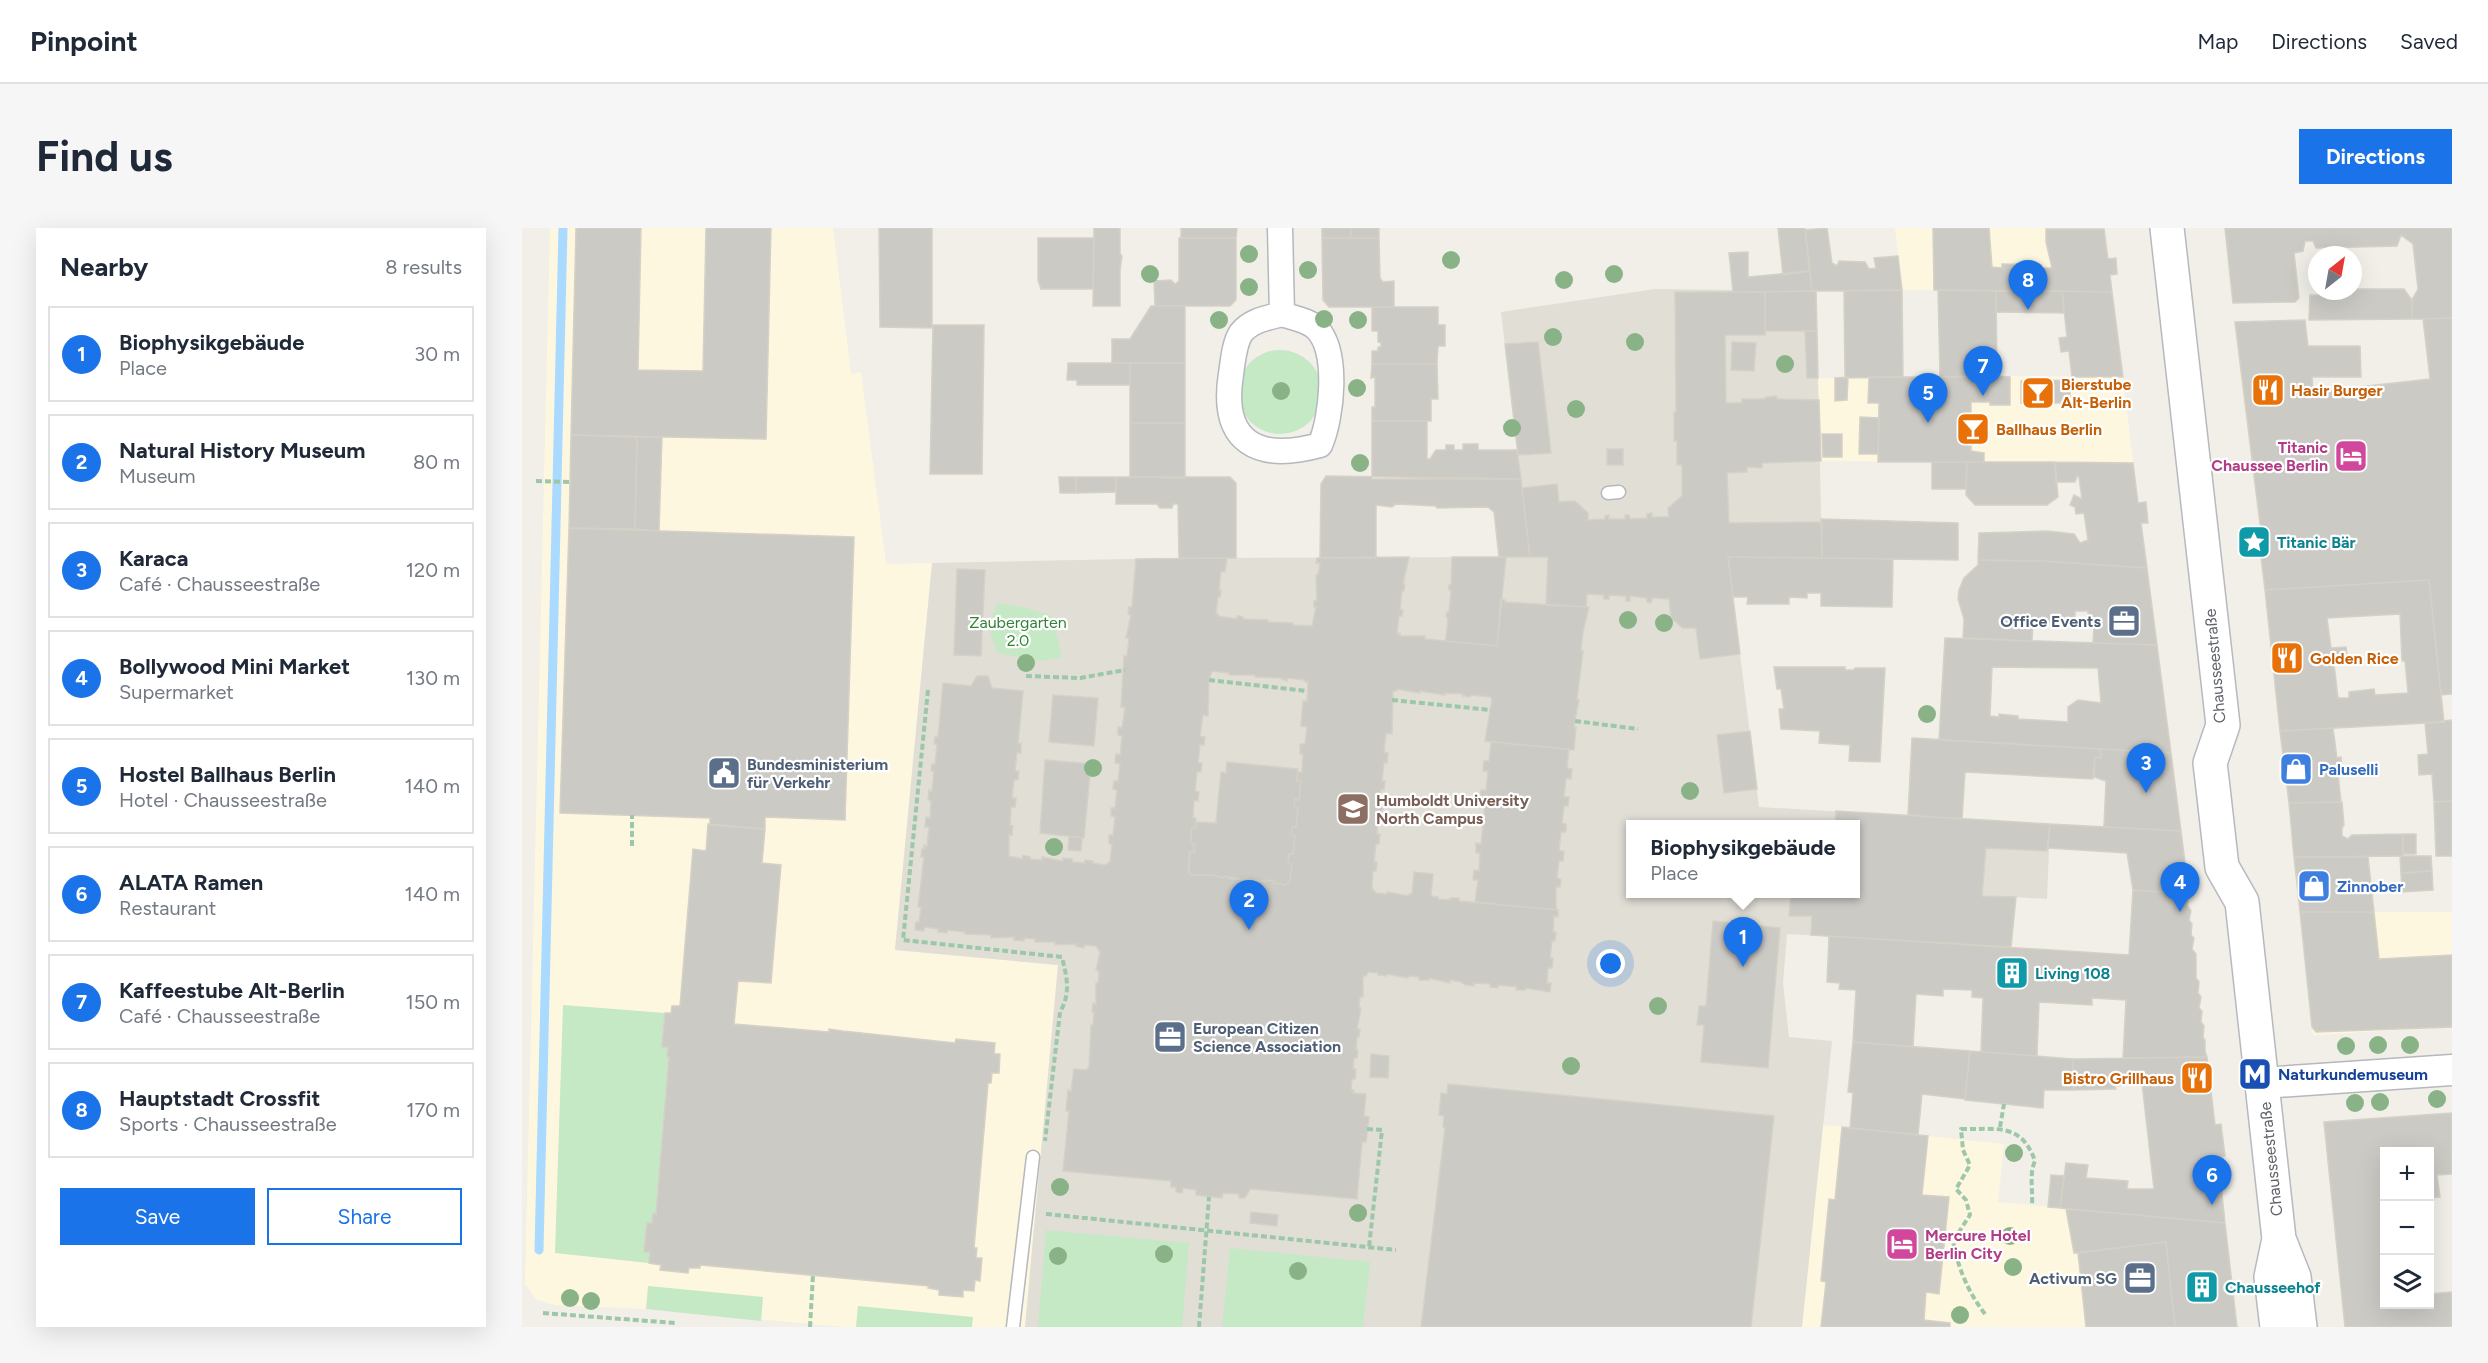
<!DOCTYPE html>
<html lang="en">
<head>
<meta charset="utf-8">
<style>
	:root { --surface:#fff; --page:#f6f6f7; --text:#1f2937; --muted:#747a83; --line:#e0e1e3; --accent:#1a73e8 }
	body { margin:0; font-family:Figtree,sans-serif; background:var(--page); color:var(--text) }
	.controls { position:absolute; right:18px; bottom:18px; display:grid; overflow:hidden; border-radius:0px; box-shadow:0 6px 24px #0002 }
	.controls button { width:54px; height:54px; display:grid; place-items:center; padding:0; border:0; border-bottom:2px solid var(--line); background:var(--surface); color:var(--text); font:30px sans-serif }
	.compass { position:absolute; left:1786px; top:18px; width:54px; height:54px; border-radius:50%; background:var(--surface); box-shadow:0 6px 24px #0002; rotate:31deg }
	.you { position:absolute; left:1089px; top:736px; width:21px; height:21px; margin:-15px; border:4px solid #fff; border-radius:50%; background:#1a73e8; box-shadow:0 0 0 9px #1a73e833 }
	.badge { display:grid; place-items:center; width:39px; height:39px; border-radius:50%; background:var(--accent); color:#fff; font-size:20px; font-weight:700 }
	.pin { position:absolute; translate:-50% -50px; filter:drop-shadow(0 2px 3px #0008) }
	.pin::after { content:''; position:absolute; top:32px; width:21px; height:18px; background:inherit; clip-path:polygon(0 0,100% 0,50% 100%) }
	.popup { position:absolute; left:1104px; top:592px; width:234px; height:78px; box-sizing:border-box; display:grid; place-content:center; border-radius:0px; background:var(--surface); filter:drop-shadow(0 2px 4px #0005); font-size:20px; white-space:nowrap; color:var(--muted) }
	.popup b { font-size:22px; color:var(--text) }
	.popup::after { content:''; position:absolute; left:50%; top:100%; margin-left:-12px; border:12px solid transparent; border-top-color:var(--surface) }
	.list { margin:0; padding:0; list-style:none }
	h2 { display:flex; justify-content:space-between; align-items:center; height:78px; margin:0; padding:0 24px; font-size:26px }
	h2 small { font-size:20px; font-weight:400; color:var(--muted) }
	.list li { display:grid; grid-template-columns:39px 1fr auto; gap:18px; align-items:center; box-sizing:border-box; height:96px; margin:0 12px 12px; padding:0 12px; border:2px solid var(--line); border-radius:0px }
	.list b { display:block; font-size:22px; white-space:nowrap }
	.list p { margin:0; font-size:20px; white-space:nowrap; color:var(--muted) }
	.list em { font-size:20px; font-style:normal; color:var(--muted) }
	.actions { display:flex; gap:12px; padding:18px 24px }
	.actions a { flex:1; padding:14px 0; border:2px solid var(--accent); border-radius:0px; text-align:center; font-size:21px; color:var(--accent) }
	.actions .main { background:var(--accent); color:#fff }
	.icon { flex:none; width:33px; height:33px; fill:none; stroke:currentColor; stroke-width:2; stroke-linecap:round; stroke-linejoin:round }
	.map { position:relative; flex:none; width:1930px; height:1099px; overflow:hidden; border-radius:0px }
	header { display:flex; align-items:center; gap:36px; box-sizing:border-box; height:84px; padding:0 30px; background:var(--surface); border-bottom:2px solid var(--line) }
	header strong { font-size:28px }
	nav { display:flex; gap:33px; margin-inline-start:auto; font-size:21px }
	.intro { display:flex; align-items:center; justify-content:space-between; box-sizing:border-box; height:144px; padding:0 36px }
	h1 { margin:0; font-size:42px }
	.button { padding:15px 27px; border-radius:0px; background:var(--accent); color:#fff; font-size:21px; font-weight:700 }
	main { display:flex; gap:36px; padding:0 36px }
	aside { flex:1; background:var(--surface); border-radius:0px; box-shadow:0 6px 24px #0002 }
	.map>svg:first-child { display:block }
	.commercial { fill:#fef7e0 }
	.education { fill:#e1ded6; fill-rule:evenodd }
	.green { fill:#c5e8c5 }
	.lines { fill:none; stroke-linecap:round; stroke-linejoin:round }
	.stream { stroke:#aadaff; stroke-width:9 }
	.building { fill:#cccac5; stroke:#d6d1c6; stroke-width:1.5; fill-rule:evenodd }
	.service-casing { stroke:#b5b8bc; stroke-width:15 }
	.minor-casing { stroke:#b5b8bc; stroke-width:27 }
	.tertiary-casing { stroke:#b5b8bc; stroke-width:33 }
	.secondary-casing { stroke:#b6babf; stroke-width:36 }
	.path { stroke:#9cc7a9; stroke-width:4; stroke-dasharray:6 3; stroke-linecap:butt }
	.service { stroke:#fff; stroke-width:12 }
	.minor { stroke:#fff; stroke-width:24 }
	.tertiary { stroke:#fff; stroke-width:30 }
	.secondary { stroke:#fff; stroke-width:33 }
	.tree { fill:#89b387 }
	.labels { text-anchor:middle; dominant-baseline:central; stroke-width:4.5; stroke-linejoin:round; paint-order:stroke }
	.food-label { font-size:16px; font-weight:bold; fill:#c56008; stroke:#fff; text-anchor:start }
	.hotel-label { font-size:16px; font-weight:bold; fill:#b23c85; stroke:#fff; text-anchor:end }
	.culture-label { font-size:16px; font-weight:bold; fill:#0d838f; stroke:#fff; text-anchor:start }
	.service-label { font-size:16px; font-weight:bold; fill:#4e5e75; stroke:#fff; text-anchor:end }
	.park-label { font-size:16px; fill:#348238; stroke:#fff }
	.street-label { font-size:16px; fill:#5f6368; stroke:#fff }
	.shop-label { font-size:16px; font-weight:bold; fill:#366cbe; stroke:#fff; text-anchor:start }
	.education-label { font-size:16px; font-weight:bold; fill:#785e54; stroke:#fff; text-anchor:start }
	.transit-label { font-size:16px; font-weight:bold; fill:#164399; stroke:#fff; text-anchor:start }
</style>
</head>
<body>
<header>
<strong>Pinpoint</strong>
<nav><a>Map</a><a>Directions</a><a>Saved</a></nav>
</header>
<div class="intro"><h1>Find us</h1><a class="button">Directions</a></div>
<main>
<aside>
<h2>Nearby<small>8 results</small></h2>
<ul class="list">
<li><span class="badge">1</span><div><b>Biophysikgebäude</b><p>Place</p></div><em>30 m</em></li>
<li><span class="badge">2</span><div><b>Natural History Museum</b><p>Museum</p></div><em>80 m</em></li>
<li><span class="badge">3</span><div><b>Karaca</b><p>Café · Chausseestraße</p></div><em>120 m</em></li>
<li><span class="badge">4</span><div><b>Bollywood Mini Market</b><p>Supermarket</p></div><em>130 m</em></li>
<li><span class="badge">5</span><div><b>Hostel Ballhaus Berlin</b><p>Hotel · Chausseestraße</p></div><em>140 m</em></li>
<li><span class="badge">6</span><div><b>ALATA Ramen</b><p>Restaurant</p></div><em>140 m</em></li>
<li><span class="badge">7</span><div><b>Kaffeestube Alt-Berlin</b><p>Café · Chausseestraße</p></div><em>150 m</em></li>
<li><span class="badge">8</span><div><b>Hauptstadt Crossfit</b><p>Sports · Chausseestraße</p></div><em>170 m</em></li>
</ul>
<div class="actions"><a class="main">Save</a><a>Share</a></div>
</aside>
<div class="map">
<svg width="1930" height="1099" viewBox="0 0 1930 1099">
	<rect width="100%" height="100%" fill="#f1efe8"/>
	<path class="commercial" d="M28,0H311L329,146L339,144L364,336L410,335L373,722L536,737L503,1099H322L124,1081L33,1077L15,1072L3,1056Z
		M1373,0H1582L1590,64L1380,62Z
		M1475,148L1601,149L1611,235L1299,233L1296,150Z
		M1778,684H1930V799L1791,807Z
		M1301,897L1482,916L1476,974L1703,995L1715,1099H1280Z"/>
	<path class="education" d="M1133,61L1294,63L1300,330L1206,329L1237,579L1528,596L1525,671L1494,669L1489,719L1265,706L1261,755L1267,809L1310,813L1280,1099H503L536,737L373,722L410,335L657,330L1008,329L979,84ZM1108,596H1334V666H1108Z"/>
	<path class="green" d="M716 164a42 42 0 1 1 84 0a42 42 0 1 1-84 0Z
		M476,375L501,379L530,388L540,429L520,433L475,425L466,398Z
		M41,777L143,785L141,819H146L147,829L134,986L131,985L130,995L125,996L122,1023L128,1024L127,1035L33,1025Z
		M524,1002L667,1015L660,1099H516Z
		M708,1020L848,1034L841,1099H700Z
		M126,1058L241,1069L239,1093L124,1081Z
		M336,1078L451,1089L450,1099H334Z"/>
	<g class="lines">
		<path class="stream" d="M17,1022L41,0"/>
	</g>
	<path class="building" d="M54,0H119L116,142L181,143L184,0H249L244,211L49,207Z
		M357,0H410V100L358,99Z
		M572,0H598V26L600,28L598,42V78H571Z
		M659,0H715L714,10H659Z
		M800,0H829V10H800Z
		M829,0H857V10H829Z
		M1256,0H1283L1288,43L1261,47Z
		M1305,0L1310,35L1315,38L1317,33L1343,34L1347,41L1354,40L1352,30L1376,28L1380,62L1290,63L1283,2Z
		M1411,0H1467L1470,39L1480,40V36L1519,37V40H1530L1524,14V1H1582L1586,31L1594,30L1595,46L1588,47L1590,64L1412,62Z
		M1703,0H1930V90L1890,91V72L1896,61L1891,16L1879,7L1875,18L1794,20L1791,13H1783L1781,23L1772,25L1777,70L1773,74L1711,75Z
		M516,10H572L571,61H519L516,52Z
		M657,10H714V72L708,78H633L632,53L649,52L653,56L657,53Z
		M800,10H857L858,50L861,54L872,53V79H807L801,72Z
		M1226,24V49L1288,43L1290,63L1211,64L1207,25Z
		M1831,61H1882L1890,72V91L1787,92L1788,67H1797L1799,63Z
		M1380,62L1381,149L1323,150L1322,63Z
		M1416,62L1474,63L1475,148L1418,149Z
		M1294,63L1295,103H1243V64Z
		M1474,63H1540L1542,85L1474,84Z
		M1540,63L1590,64L1601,149H1550L1547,123L1539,124L1537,110L1545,109Z
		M1153,64H1243V107H1203L1204,175H1220V171H1242L1244,169L1254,168L1255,171L1297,172L1299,233L1240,235V240L1225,239V244L1205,245L1207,295L1300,294V330L1206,329L1218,426L1178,431L1174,400H1161L1149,390L1147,371L1130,370L1129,375L1125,374V370L1108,368V373H1104V368L1087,367V371H1082V367L1065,366L1064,379L1024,377L1026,329H1008L1000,260L1035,256L1037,274L1053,273L1066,285V292L1083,291V288L1087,287V291H1103V287H1107L1108,291L1125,290V286L1130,285V289H1147L1146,280L1160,268V237H1155V213H1152V184H1154Z
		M629,78H663V135H590V111H608Z
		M850,79H916V97H923V118H916L915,136H850V123H856V119H859V115L856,114V103H850Z
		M1930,90V466L1919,467L1907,352L1743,362L1736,304L1739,303L1737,288L1713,94L1783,92L1786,118H1838L1839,149H1790L1791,164L1908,151L1901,91Z
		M411,97H462L460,246H408Z
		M1283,103H1295L1296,150H1285Z
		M1016,114L1029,225L996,227L983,116Z
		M1210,114L1234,115L1232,143L1209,142Z
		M546,135H608V157H555V152H545Z
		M608,135H663V195H608Z
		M850,136H915L916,171H909V193H850V179H853V149L849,150Z
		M1475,148L1488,149V177H1468V174H1449V189L1456,188V201H1449V223L1462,225V234H1356L1357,175H1346L1347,149H1393V172H1418V149Z
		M1326,149L1325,172L1313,173V150Z
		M1548,152V175H1499V153Z
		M1338,189L1357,190L1356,226H1337Z
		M850,193H905V231H908L914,222H924V217H932V222H941V216H956V222H995L999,251H850Z
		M608,195H663V250L608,249Z
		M1300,206H1320V229H1301Z
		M49,207L115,209L113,301L47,300Z
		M115,209H140L137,303L113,301Z
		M1085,221H1101V237H1085Z
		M1410,234H1445L1444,261H1410Z
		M1445,234H1533L1536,269L1525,277H1453L1444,267Z
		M1533,234L1611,235L1616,275L1624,274L1626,295H1619L1625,340L1520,333L1456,332L1457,305L1525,303L1552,306L1558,315L1566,312L1562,285L1554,286L1553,279L1548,277L1552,267L1560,271L1557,249L1555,248L1553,254H1534Z
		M804,248L999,251L1008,329H977L972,284L966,279L915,280L914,278L874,276L870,279L854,277V330H798L799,256Z
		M537,249H554V265H538Z
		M554,249H594V264L554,265Z
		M594,249H708L714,255V330H657L656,276H651L650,280H638L635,276H594Z
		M1299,291L1436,295V332L1300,330Z
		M47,300L332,309L323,592L243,589V601L188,597V590L38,585Z
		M887,329L881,356H883L882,363H880L878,382H881L880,388H877L875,406L878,405V408H903V411L975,418L979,371L983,372V374L1067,379L1061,404L1059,422L1061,423L1055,471L1057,472L1053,493L1052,499H1054L1052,522L963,513L970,471L968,469L949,467L948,469L941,468V466L923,465V467L898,463V465L875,461V463H871L870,506L864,505L862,524L866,525L865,535L862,534L860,553H863L862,562L859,561L857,579H861L860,588H856L855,606H858L857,616H854L852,634H855L854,643H851L850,660L854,665L865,666V664L887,668V666H890L892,644L911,646L909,668L916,669V671L928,672V670H937V673L1036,682V689L1032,688L1031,704H1034L1033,713H1030L1028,730H1031L1030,740H1026L1025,755H1029L1028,764L1004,760L1003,762H994L995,759L976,757V760L968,759V756L952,755V758L944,757L939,754L928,752V755L907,750V752H897V749L886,748V750L865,746L864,748L856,747V745L846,744L844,748H841V769H838L837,780H839L835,801H838L837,809H835L834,822H836L835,830H832L831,841H834L833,851H830L829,862H832L831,865L844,866L842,888L847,889L844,914H840L835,971L728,961L723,970H717V966L701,965L700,970L674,967V962L661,960L660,965L654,964V959H649V953L541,943L547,883H544L546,862L549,863L552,841L564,842L567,839L569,797H571L572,784H570L571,775L574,776V755H576L577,743L574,742L578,724L574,718L562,717V720L553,718L554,716L533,717V714H513V711L502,710V713L492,712V709L469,710V707L443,706V704L425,702V705L416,704V701L402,699V703L393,702L394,694H397L399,679H396L402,629H399L400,621H402V617L405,618L407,599H403L404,589L408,590L409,572H406L407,562L410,563L412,543H409L410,536H413L415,516H412L413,509H416L421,455L449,458L455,448H466L470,460L501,463L496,516L499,515V525H495L493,543H497L496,552H492L490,570H494L493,579H489L488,597L491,598L490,607L487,606V628L500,631L501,627L508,629V631L520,632V629L541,633V630L550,631V634L563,635V632L571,633L570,635L583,637L588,634L590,616H587V607H591L593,589L589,588V580H593L595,562L591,561L592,553H596L598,536L593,535L594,526L598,527L600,508L596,507V499L600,500L603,479H599L602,428H605L607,410H604L609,387L606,386L607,379H610L614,331L705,330L703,344L699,343L697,362H699L698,369H696L694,386H696V388L715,391V388L721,389V391L746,392V394L771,395V397L790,398L794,379H792V373H795L794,347H796L798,335H794L795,330ZM690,443L707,445V447H733V449L758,450L765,453V450L783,452V454H786L785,473H781L779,498L785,499L783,516H778V526H781L780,544H776L775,553H779L777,572L773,571L772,580H776L774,599H770L769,607L773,608L771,626H767L766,636H770L768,653L763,657L751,655L752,653L743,652V654L723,650V652L702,648L701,650L690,647H669L666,642L668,624H672V616L668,615L670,600H673L674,594V590H671L672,572L676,573L677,564L673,563L675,544H679L680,535H676L678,517H682L683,509L678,508L681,487L686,488L687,452Z
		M930,329H984L975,418L922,413L924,411L926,390L924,389L925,384H927L929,362H927V357H929Z
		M1206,329L1371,331L1370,379L1299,378V365H1285V370L1267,369V376H1225L1226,369H1211Z
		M1456,332L1520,333L1625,340L1635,417L1571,415L1572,396H1566V383H1553V395L1511,394L1510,413L1441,410L1442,391L1436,371L1437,362L1442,350L1456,337Z
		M435,341L463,342L459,428L432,427Z
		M1907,352L1922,494L1758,503L1743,362ZM1878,386L1880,433H1883L1886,465L1853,467L1852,461L1827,464V470H1816L1812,436L1813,434L1826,433L1824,419L1809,420L1805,390Z
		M1423,410L1635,417L1649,525L1417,512ZM1470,439L1576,440L1579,475L1556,472L1546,479V494L1496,491V488L1477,486V489L1468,488Z
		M1252,439H1323V442H1332L1333,440H1363L1358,534L1327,533L1328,517L1297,515L1298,503L1259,501L1257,481H1262L1259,461H1255Z
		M531,467L576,470L572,518L527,514Z
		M1930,492V573L1912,574L1910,546L1897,547L1896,527L1906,526L1903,495Z
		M1811,500L1815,530L1819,529L1820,544L1816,545L1819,574L1767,575L1758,503Z
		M1228,503L1235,561L1202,565L1195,507Z
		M1390,510L1579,521V530L1573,529L1571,551L1443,544L1440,591L1386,587Z
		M969,514L1047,521L1045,540L1050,541L1049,551L1044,550L1042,569H1047L1046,578H1042L1040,595L1044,596V604H1039L1037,623H1042L1041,633H1037L1035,650L1039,651L1038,659H1034V682L953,674L956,652H951L952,642L957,643L958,625H954V615L959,616L961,597H956V588H962L963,571L958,570L959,562H964L966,543H961L962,533H967Z
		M1579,521L1649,525L1659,603L1582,599L1584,553L1572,549L1573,529L1579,530Z
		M523,532L569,536L562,610L518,605Z
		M705,534L776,541L775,553H779L777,572L773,571L772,580H776L774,599H770L769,607L773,608L771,626H767L766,636H770L768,653L763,657L751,655L752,653L710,651L702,648L701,650L690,647H669L667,645L668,624H672V616L668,615L670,600H673L674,594L694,595L699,544L704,545Z
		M1930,573V628H1914L1912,574Z
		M1820,574L1822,597L1820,600V608L1826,611L1830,607L1881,606V628L1772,629L1767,575Z
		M1314,583L1528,596L1525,623L1464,620L1460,668L1494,669L1489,719L1289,707L1290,688H1267L1269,666H1334V596H1313Z
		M186,596L243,601L240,635L259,637L249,755L216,753L212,796L307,804V801L321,803L433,815L434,811L473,815L472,826H478L477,845H470L469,855H466L452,1020H455L454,1030H460L458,1053L453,1052L452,1063L441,1062V1069L417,1067V1062L406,1060L407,1058L178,1037V1040H167L166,1045L138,1042L139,1037L127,1035L128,1024H122L125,995H130L131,985L134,986L147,829H145L146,819H140L143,785H149L150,778H158L171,621L184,623Z
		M1528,596L1659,603L1667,666L1611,662L1605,625L1526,620Z
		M1881,606H1894V626H1881Z
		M547,608L560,610L559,623L546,622Z
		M1878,628H1909L1910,643L1879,645Z
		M1772,629H1846L1852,684H1778Z
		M1910,643L1911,662L1880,664L1879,645Z
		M1611,662L1667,666L1665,677L1669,683L1667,692L1670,696L1669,707L1672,710L1670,721L1674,726V750L1677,754L1676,765L1679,769L1677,780L1680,783L1679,794L1682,798L1681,809L1683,812V823L1685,829L1601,830L1604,772L1570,770V777L1517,774L1515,828L1459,824L1461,770L1450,769V762L1421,761V768L1394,766L1391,819L1331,814L1334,762L1317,761L1318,755L1305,754L1307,708L1607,727Z
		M1778,684H1852L1857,731L1930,727V799L1794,804L1790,799Z
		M1191,693L1258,700L1246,840L1179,834L1182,797H1175L1177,778H1184Z
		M1331,814L1448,823L1443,871L1400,866L1396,907L1328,900L1331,865L1326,864Z
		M1448,823L1551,831V862H1522L1521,880L1443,872Z
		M849,826L867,828L866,850L848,849Z
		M1685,829L1693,897L1699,896L1703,928L1696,930L1703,995L1538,980L1544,935L1566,937L1564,950L1606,953L1605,961H1632L1620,855L1593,858L1594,861L1551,862V831Z
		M926,856L1252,888L1229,1099H899L923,900L921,899L922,888L917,887L919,865L925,866Z
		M1930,885V946L1915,947L1918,969L1908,970V924H1862V1076H1908V1066L1930,1064V1099H1823L1802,894Z
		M1320,899L1406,908L1400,967L1427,969L1417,1066L1404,1064L1402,1092L1428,1095V1099H1299L1304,1054L1299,1053L1307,971L1313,972Z
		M1529,947L1542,948L1538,980L1526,979Z
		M1544,981L1703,995L1715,1099H1653L1644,1014L1552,1025Z
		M729,984L756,987L755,998L728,995Z
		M1644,1014L1653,1099H1564L1556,1025Z"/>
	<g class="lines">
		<defs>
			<path id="service" d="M1086,265L1097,264
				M491,1099L511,929"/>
			<path id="minor" d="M758,0L760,86
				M760,86C771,90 787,92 795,101C817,124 810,190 798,217C736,234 698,215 709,146C711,133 712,116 719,105C729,92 746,90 760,86Z"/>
			<path id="tertiary" d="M1740,855L1930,842"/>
			<path id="secondary" d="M1645,0L1701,497L1688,535L1691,560L1700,639L1720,674L1757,1011L1772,1049L1778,1099
				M1755,1099L1749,1049L1757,1011"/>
		</defs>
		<use href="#service" class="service-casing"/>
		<use href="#minor" class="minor-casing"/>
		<use href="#tertiary" class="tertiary-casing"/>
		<use href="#secondary" class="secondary-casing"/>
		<path class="path" d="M14,253L48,254
			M504,448L558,450L603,442
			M687,452L785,463
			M406,462L381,712L540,729C545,750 549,765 538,784L523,913
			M870,472L969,482
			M1053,493L1116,501
			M110,618V587
			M1478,899L1482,876
			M845,901L860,902L847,1019
			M524,986L874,1022
			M1423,1012L1431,1013
			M21,1085L153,1095
			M1463,1086C1446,1064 1436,1040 1431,1013L1448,987L1444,972L1434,961L1448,937L1441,922L1439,901C1472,902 1499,893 1513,933C1507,946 1511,962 1510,977
			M288,1099L291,1047
			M677,1099L687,969"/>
		<use href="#service" class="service"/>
		<use href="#minor" class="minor"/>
		<use href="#tertiary" class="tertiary"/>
		<use href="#secondary" class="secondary"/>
	</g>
	<g class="tree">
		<circle cx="727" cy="26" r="9"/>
		<circle cx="929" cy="32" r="9"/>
		<circle cx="786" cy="42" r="9"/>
		<circle cx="628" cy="46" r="9"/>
		<circle cx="1092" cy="46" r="9"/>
		<circle cx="1042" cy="52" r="9"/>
		<circle cx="727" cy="59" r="9"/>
		<circle cx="802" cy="91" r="9"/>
		<circle cx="697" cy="92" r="9"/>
		<circle cx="836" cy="92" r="9"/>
		<circle cx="1031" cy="109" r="9"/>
		<circle cx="1113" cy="114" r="9"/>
		<circle cx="1263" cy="136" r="9"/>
		<circle cx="835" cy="160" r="9"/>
		<circle cx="759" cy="163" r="9"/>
		<circle cx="1054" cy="181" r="9"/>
		<circle cx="990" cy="200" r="9"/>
		<circle cx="838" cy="235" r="9"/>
		<circle cx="1106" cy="392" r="9"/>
		<circle cx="1142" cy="395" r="9"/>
		<circle cx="504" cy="435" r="9"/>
		<circle cx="1405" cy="486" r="9"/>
		<circle cx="571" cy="540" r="9"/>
		<circle cx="1168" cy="563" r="9"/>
		<circle cx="532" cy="619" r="9"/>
		<circle cx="1136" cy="778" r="9"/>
		<circle cx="1856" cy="817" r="9"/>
		<circle cx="1888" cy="817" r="9"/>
		<circle cx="1824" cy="818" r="9"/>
		<circle cx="1049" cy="838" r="9"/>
		<circle cx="1915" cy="871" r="9"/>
		<circle cx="1858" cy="874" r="9"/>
		<circle cx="1833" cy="875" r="9"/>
		<circle cx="1492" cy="925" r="9"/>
		<circle cx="538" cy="959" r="9"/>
		<circle cx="836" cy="985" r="9"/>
		<circle cx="1488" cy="1008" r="9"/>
		<circle cx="642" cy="1026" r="9"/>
		<circle cx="536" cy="1028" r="9"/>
		<circle cx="1491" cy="1039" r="9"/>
		<circle cx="776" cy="1043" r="9"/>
		<circle cx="48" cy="1070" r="9"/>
		<circle cx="69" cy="1073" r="9"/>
		<circle cx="1438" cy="1087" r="9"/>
	</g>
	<defs>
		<symbol id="restaurant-square" viewBox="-11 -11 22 22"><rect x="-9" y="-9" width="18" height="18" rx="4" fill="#e8710a" stroke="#fff"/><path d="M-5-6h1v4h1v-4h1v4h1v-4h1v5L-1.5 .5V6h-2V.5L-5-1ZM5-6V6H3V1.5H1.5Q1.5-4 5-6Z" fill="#fff"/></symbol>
		<symbol id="bar-square" viewBox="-11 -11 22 22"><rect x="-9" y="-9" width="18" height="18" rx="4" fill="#e8710a" stroke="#fff"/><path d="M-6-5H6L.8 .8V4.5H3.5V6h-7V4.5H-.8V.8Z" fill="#fff"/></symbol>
		<symbol id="hotel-square" viewBox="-11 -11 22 22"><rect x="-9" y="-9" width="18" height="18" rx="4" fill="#d1479c" stroke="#fff"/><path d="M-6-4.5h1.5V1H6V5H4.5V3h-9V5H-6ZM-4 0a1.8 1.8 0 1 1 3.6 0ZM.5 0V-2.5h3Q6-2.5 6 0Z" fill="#fff"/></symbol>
		<symbol id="sight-square" viewBox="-11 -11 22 22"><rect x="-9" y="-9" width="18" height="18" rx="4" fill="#0f9aa8" stroke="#fff"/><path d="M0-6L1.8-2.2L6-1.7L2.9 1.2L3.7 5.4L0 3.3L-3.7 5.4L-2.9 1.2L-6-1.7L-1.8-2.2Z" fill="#fff"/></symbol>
		<symbol id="office-square" viewBox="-11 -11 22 22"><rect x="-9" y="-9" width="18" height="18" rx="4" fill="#5c6f8a" stroke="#fff"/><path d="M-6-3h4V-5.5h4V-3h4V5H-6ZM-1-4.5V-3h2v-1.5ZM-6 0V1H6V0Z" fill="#fff"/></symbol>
		<symbol id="shop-square" viewBox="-11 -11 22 22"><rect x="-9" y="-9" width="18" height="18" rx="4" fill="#3f7fe0" stroke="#fff"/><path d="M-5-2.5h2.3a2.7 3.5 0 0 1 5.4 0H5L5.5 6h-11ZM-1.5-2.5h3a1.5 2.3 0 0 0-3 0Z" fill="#fff"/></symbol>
		<symbol id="civic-square" viewBox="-11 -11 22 22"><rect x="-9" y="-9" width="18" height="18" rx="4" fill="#5c6f8a" stroke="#fff"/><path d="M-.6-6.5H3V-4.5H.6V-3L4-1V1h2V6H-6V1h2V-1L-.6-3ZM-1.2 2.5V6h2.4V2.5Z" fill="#fff"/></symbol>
		<symbol id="university-square" viewBox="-11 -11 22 22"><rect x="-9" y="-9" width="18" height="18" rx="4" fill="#8d6e63" stroke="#fff"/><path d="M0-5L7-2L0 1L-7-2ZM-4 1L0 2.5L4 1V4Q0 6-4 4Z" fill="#fff"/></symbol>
		<symbol id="building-square" viewBox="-11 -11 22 22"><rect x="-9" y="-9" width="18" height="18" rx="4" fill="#0f9aa8" stroke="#fff"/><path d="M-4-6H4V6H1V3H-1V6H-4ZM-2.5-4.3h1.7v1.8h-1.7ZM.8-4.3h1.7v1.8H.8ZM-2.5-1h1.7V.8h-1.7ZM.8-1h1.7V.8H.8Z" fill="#fff"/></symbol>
		<symbol id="metro-square" viewBox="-11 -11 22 22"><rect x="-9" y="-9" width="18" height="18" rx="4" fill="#1a4fb4" stroke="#fff"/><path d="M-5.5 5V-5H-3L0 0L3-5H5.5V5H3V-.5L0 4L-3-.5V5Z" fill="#fff"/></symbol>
	</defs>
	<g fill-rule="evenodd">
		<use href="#restaurant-square" x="1727" y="143" width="38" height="38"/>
		<use href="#bar-square" x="1497" y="146" width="38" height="38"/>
		<use href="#bar-square" x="1432" y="182" width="38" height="38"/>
		<use href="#hotel-square" x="1810" y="209" width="38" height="38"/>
		<use href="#sight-square" x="1713" y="295" width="38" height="38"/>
		<use href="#office-square" x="1583" y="374" width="38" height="38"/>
		<use href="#restaurant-square" x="1746" y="411" width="38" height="38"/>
		<use href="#shop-square" x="1755" y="522" width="38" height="38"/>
		<use href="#civic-square" x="183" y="526" width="38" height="38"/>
		<use href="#university-square" x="812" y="562" width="38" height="38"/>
		<use href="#shop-square" x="1773" y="639" width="38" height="38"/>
		<use href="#building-square" x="1471" y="726" width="38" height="38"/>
		<use href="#office-square" x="629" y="790" width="38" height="38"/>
		<use href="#metro-square" x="1714" y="827" width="38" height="38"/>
		<use href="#restaurant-square" x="1656" y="831" width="38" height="38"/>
		<use href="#hotel-square" x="1361" y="997" width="38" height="38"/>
		<use href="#office-square" x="1599" y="1031" width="38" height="38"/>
		<use href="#building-square" x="1661" y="1040" width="38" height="38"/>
	</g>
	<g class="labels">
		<g class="food-label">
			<text x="1539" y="156">Bierstube<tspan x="1539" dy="18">Alt-Berlin</tspan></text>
			<text x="1769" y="162">Hasir Burger</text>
			<text x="1474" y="201">Ballhaus Berlin</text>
			<text x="1788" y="430">Golden Rice</text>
			<text x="1652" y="850" text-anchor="end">Bistro Grillhaus</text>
		</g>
		<g class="hotel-label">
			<text x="1806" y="219">Titanic<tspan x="1806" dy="18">Chaussee Berlin</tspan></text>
			<text x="1403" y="1007" text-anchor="start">Mercure Hotel<tspan x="1403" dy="18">Berlin City</tspan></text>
		</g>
		<g class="culture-label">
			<text x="1755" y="314">Titanic Bär</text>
			<text x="1513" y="745">Living 108</text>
			<text x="1703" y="1059">Chausseehof</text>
		</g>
		<g class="service-label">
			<text x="1579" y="393">Office Events</text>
			<text x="225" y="536" text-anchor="start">Bundesministerium<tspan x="225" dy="18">für Verkehr</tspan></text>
			<text x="671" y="800" text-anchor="start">European Citizen<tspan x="671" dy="18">Science Association</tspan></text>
			<text x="1595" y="1050">Activum SG</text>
		</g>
		<g class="park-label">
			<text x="496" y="394">Zaubergarten<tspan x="496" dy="18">2.0</tspan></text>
		</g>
		<g class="street-label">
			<text transform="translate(1693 438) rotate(-95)">Chausseestraße</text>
			<text transform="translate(1749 931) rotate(-96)">Chausseestraße</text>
		</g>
		<g class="shop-label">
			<text x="1797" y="541">Paluselli</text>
			<text x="1815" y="658">Zinnober</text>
		</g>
		<g class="education-label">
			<text x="854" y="572">Humboldt University<tspan x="854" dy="18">North Campus</tspan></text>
		</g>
		<g class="transit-label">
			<text x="1756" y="846">Naturkundemuseum</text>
		</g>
	</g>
</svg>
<div class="controls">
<button>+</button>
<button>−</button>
<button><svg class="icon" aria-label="layers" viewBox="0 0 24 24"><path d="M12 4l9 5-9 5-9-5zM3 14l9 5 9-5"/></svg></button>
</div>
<svg class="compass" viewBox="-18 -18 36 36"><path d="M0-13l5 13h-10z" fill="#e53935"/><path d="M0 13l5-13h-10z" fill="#747a83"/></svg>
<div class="you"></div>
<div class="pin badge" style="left:1221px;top:739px">1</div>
<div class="popup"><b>Biophysikgebäude</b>Place</div>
<div class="pin badge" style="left:727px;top:702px">2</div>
<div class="pin badge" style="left:1624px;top:565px">3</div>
<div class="pin badge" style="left:1658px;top:684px">4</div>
<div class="pin badge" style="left:1406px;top:195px">5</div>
<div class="pin badge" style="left:1690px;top:977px">6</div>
<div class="pin badge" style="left:1461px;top:168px">7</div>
<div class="pin badge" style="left:1506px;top:82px">8</div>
</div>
</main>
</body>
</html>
